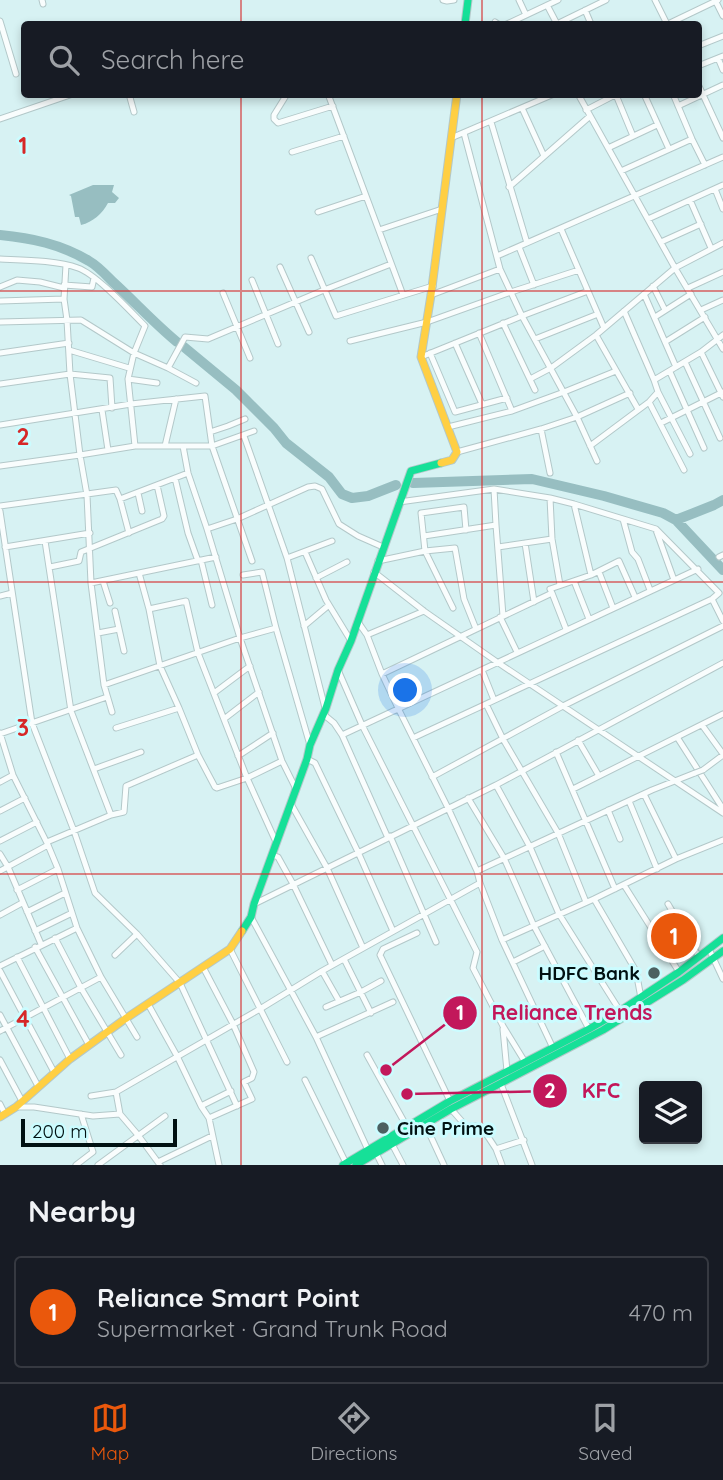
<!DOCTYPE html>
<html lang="en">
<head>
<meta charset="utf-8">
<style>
	:root { --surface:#171b24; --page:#20242c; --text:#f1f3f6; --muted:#9ea1a6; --line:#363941; --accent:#ea580c }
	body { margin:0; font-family:Quicksand,sans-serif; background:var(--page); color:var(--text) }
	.controls { position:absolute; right:21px; bottom:21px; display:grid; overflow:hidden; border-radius:7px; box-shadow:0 4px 10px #0003 }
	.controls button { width:63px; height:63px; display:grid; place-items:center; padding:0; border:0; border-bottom:2px solid var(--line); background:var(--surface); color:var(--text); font:35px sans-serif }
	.scale { position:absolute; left:21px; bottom:18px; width:156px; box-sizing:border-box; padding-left:7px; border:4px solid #011112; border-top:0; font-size:19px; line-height:24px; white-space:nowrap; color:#011112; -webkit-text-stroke:5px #cbfcff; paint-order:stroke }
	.you { position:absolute; left:406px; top:691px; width:24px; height:24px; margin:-18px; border:5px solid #fff; border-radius:50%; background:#1a73e8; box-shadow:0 0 0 10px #1a73e833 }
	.badge { display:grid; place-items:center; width:46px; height:46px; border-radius:50%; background:var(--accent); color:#fff; font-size:23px; font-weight:700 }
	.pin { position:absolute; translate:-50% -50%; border:4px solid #fff; box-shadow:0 2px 7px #0006 }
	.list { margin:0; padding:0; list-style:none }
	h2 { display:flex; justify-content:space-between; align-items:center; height:91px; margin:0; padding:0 28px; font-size:30px }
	h2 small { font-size:23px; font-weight:400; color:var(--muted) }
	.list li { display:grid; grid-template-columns:46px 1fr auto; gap:21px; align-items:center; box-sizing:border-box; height:112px; margin:0 14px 14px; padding:0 14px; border:2px solid var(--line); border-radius:7px }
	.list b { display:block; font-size:26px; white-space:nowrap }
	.list p { margin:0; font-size:23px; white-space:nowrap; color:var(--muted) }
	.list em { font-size:23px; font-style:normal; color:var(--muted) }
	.icon { flex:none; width:38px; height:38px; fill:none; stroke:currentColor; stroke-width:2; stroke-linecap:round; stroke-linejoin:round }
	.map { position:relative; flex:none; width:723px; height:1165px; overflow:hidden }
	.search { position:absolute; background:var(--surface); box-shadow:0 4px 10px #0003; left:21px; right:21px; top:21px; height:77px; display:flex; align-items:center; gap:18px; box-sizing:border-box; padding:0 24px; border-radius:7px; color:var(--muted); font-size:26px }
	.sheet { height:217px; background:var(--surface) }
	nav { display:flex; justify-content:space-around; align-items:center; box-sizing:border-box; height:98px; border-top:2px solid var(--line); background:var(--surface); font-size:19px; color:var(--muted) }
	nav a { display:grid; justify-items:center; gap:4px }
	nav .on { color:var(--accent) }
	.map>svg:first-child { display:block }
	.water { fill:#97bec1 }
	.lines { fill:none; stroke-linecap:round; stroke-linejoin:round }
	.river { stroke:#97bec1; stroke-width:10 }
	.street-casing { stroke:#b3c8c9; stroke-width:7 }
	.fast-casing { stroke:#b3c8c9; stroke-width:9 }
	.slow-casing { stroke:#b3c8c9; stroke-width:9 }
	.street { stroke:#f9fdfd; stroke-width:5 }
	.fast { stroke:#16e098; stroke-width:7 }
	.slow { stroke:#ffcf43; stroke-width:7 }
	.street-bridge-casing { stroke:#b3c8c9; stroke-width:7; stroke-linecap:butt }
	.street-bridge { stroke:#f9fdfd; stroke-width:5 }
	.grid { fill:none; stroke:#d62828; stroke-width:2; stroke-opacity:0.55 }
	.poi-dot { fill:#4c6061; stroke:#cbfcff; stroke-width:2.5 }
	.labels { text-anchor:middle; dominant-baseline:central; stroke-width:6; stroke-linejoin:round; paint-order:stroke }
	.poi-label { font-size:19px; font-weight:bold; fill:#011112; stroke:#cbfcff; text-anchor:end }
	.grid-label { font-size:23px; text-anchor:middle; font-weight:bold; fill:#d62828; stroke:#cbfcff; stroke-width:6; stroke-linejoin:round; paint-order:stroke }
	.leader { fill:none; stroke:#c2185b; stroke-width:2.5 }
	.callout-dot { fill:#c2185b; stroke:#cbfcff; stroke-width:2.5 }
	.mark-label { font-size:21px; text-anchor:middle; font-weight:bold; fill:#fff }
	.callout-label { font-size:21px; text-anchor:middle; font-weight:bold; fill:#c2185b; stroke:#cbfcff; stroke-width:6; stroke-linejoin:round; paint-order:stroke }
</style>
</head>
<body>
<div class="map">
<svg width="723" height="1165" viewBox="0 0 723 1165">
	<rect width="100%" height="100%" fill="#d7f2f3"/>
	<path class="water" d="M93,185H114L112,192L119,198L115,203H108C102,214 93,222 81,225L79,217H75L71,196L69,195Z"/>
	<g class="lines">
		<path class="river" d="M0,235C31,238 61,244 89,261C98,266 106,275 113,282C135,302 154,323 177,342
			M184,347L236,390L274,428L286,443L329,477L342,494L352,498L368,496L396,485
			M413,483L532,479L604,496L663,513L676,520L723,570
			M676,520L714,505L723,500"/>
		<defs>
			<path id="street" d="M42,0L43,4
				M443,0L447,1L454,0
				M519,0L526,15
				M655,0L667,24
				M715,0L723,16
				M547,5L557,24
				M585,10L591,24
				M0,21L16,74
				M495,22L498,24
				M507,24L558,0
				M557,24L606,0
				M668,24L718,0
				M698,46L723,36
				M718,58L723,70
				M698,66L723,56
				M698,84L723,138
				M129,94L134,112
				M287,94L274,115V119L278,123L333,106
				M328,94L403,295
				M578,94L675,268L723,349
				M644,94L669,149
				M673,94L692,139L705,165
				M616,95L633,136
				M678,106L723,85
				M522,108L544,156
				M586,110L617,94
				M0,119L73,94
				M491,122L527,243
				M464,133L500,269L522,316L577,417L597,461
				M451,138L554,94
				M608,148L657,125
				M292,152L344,136
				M621,171L692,139
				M509,187L589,117
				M715,189L723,209
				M690,200L711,248
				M318,212L366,196
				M648,219L723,185
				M561,229L604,328
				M379,230L442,209
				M661,242L701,224
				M519,247L534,285
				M497,256L723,157
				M311,258L336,316L433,286
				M0,259C22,260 57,260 78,268C96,274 130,311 145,326L134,353L128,379L135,446
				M66,265L64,299L67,320L70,374L80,455L87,495L91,583L104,685L112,712
				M280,267L309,332
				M252,280L278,344
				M64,285L92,287L94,278
				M653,286L665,310
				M0,287L17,280L40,282L64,288
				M688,288L723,272
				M223,293L250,358
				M644,294L676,367
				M431,295L500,269
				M0,301L64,299
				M701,310L723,300
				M624,311L654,380L658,392L690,454
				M655,317L691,294
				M0,322L81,320L134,353L168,368L196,383
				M503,323L535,390
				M479,333L512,411
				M596,335L638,409
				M535,339L598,314
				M350,341L427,322L511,292L579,270
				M665,342L705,317
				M455,343L482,404
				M69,350L129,368
				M701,352L723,397
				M0,353L69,343
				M430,353L455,412L507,398
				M421,357L522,316L588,291
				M685,362L720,438
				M168,368L185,337L208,339L324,290L391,264
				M670,372L704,448
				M128,379L157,383
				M530,379L551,368L596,335L675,268L723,243
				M654,380L701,352L723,335
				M0,384L70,374L110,378L112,408
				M649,402L684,470
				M102,410L108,450
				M661,423L723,392
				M0,425L131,404L205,396L212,446L252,561
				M448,427L512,411L564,392L616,371
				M541,429L550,473
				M210,432L228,426L245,419
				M244,436L287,558L325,708
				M165,446L176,399
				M183,446L188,473L207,529L240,638L282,761L296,789
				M590,446L649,402L658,392
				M457,452L541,429L577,417L630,393
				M0,466L80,455L135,446H212L254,431
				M175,478L188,533L198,561
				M494,489L496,525
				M138,493L142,511
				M550,498L552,539L560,585
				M120,499L129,533
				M399,502L494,489L550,498L574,504L656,529L719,593L712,599L413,738
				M574,504L591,575
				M0,506L116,490L120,499L188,473
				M0,511L32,723L74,831L95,893L137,934L180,983L237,1106
				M623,519L632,552L638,559L650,590
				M207,529L237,519L308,487L315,486L322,489L339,524L358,536L383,547
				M656,530L674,580
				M424,536L496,525L503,616
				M45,541L71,711L111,815L47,842
				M525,543L534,602
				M5,547L90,533
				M498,547L552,539
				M305,552L326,600L351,641
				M719,557L723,555
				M287,558L332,541
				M201,560L212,605
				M378,561L425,551L455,548L464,599L476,629
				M50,567L79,561L81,552L162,519L164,516L157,485
				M374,572L424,611L497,662L723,813
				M599,572L613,608
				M139,573L149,609L160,666L179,708L198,755L215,787L217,788L247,778L282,761
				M243,575L262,572L276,628L310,745
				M316,578L347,562
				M103,581L110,603
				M574,581L589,619
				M91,583L216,557
				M552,593L550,589L591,575L619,561L635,597
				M0,596L12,593
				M712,599L723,621
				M453,608L425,551L421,513L464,507L466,530
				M149,609L186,601L198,653L247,778L276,842
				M115,611L124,651
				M500,617L517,652
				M358,622L367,635L382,674L398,708L448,808L477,871L480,883L502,940L553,1048
				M304,626L329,605
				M98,633L119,629
				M367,635L424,611
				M338,670L362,725L477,952L473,968L503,1026L525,1062
				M482,670L494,700
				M382,674L552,593L566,629
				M104,685L240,638L276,628
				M214,693L250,666
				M486,704L503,739L558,833L586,902
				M323,714L334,723L342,735
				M224,719L259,692
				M702,725L723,754
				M116,728L179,708
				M0,733L13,775L48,845L58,869L77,928L101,977L137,1037
				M0,734L107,697
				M677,737L723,809
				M578,740L599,776
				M556,752L615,889
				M238,756L273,733
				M307,759L315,763L358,852L393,931
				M94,769L141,752
				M703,770L723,755
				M432,777L563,706L723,626
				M0,782L13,775
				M496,785L530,847L559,914L620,1011
				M573,789L723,714
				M644,794L676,859
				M468,798L504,858L534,926L589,1029
				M629,801L657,869
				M291,804L327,868L363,948
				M608,810L620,839
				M0,811L25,798
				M111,815L124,812L126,786L198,755
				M390,836L436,942
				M388,838L342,735L698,569
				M0,841L37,822
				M0,854L8,867L41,944
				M272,855L278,857L293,884L332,965
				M0,871L48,845
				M477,871L652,790L695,773
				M624,885L679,972
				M17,890L58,869
				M594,899L636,971L641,998
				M254,904L496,785L723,663
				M668,904L699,957
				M27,912L65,893
				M0,915L22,903
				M251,917L316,1037L368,1150
				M35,931L72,913
				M417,933L383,949L380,955L450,1101
				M55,938L81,988L121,1055
				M502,940L594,899L676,859L723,840
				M35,947L89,1045
				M230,949L287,1062
				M709,949L723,979
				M115,955L137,934
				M17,957L70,1059
				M344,959L371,1013
				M513,962L545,946
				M0,966L77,928
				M203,967L233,1024L254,1072L252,1078L244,1082L252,1099L209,1118
				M0,971L54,1072
				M322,971L339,1001
				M148,1004L177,1056L201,1106L209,1118L219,1165
				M326,1007L361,992L381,981
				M0,1015L38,1086
				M503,1029L507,1071
				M0,1031L101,977
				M316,1037L393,1002
				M367,1055L407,1127
				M0,1060L22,1101
				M305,1080L346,1163
				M501,1084L532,1165
				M116,1092L120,1114
				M91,1096L116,1092L260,1009L322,971L480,883
				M0,1104L5,1114
				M201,1106L231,1091
				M16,1107H34L93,1116L120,1114L138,1135L160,1165
				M451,1109L466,1126H481L496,1149
				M425,1124L444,1165
				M392,1144L403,1165
				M376,1153L382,1165
				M158,1162L212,1136
				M76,1165L93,1152L81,1114
				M98,1165L165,1116
				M502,1165L496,1149L524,1140"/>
			<path id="fast" d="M465,24L468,0
				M242,931L251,917L254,904L307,759L310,745L326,708L338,670L351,641L411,471L441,463
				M343,1165L450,1101L589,1029L620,1011L679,972L723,938
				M356,1165L451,1109L603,1030L683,980L723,951"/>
			<path id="slow" d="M441,463L452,460L457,452L421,357L431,295L457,94
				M0,1117L16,1107L70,1059L125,1019L230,949L242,931"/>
		</defs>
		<use href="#street" class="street-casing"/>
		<use href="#fast" class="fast-casing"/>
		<use href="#slow" class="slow-casing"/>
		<use href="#street" class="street"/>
		<use href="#fast" class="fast"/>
		<use href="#slow" class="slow"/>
		<defs>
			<path id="street-bridge" d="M695,773L703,770"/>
		</defs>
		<use href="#street-bridge" class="street-bridge-casing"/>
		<use href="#street-bridge" class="street-bridge"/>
	</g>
	<path class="grid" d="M241,0V24M482,0V24M241,94V1165M482,94V1165M0,291H723M0,582H723M0,874H723"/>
	<g class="poi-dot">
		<circle cx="654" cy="973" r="7"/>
		<circle cx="383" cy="1128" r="7"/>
	</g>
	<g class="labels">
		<g class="poi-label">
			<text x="640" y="973">HDFC Bank</text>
			<text x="397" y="1128" text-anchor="start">Cine Prime</text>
		</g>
	</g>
	<g class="grid-label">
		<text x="23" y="154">1</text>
		<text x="23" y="445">2</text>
		<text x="23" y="736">3</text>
		<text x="23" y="1027">4</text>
	</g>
	<path class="leader" d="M386 1070L460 1013M407 1094L550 1091"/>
	<g class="callout-dot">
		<circle cx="386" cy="1070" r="7"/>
		<circle cx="407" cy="1094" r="7"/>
		<circle cx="460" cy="1013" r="18"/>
		<circle cx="550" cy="1091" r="18"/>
	</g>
	<g class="mark-label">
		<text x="460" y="1020">1</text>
		<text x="550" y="1098">2</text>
	</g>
	<g class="callout-label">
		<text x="572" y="1020">Reliance Trends</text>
		<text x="601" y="1098">KFC</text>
	</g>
</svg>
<div class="controls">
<button><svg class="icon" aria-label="layers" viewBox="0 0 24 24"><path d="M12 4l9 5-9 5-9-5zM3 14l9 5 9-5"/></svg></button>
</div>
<div class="scale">200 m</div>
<div class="you"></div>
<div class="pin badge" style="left:674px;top:936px">1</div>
<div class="search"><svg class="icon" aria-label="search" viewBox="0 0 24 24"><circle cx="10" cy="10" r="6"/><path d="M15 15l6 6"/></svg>Search here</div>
</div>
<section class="sheet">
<h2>Nearby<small></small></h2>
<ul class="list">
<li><span class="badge">1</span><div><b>Reliance Smart Point</b><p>Supermarket · Grand Trunk Road</p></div><em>470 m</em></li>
</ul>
</section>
<nav>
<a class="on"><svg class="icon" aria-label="map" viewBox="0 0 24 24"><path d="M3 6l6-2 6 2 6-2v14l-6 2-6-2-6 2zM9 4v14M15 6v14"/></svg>Map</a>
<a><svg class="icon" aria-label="directions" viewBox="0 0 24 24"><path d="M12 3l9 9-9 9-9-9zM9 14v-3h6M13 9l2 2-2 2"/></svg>Directions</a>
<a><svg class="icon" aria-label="saved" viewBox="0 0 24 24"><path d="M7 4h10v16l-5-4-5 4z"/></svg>Saved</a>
</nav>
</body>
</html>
